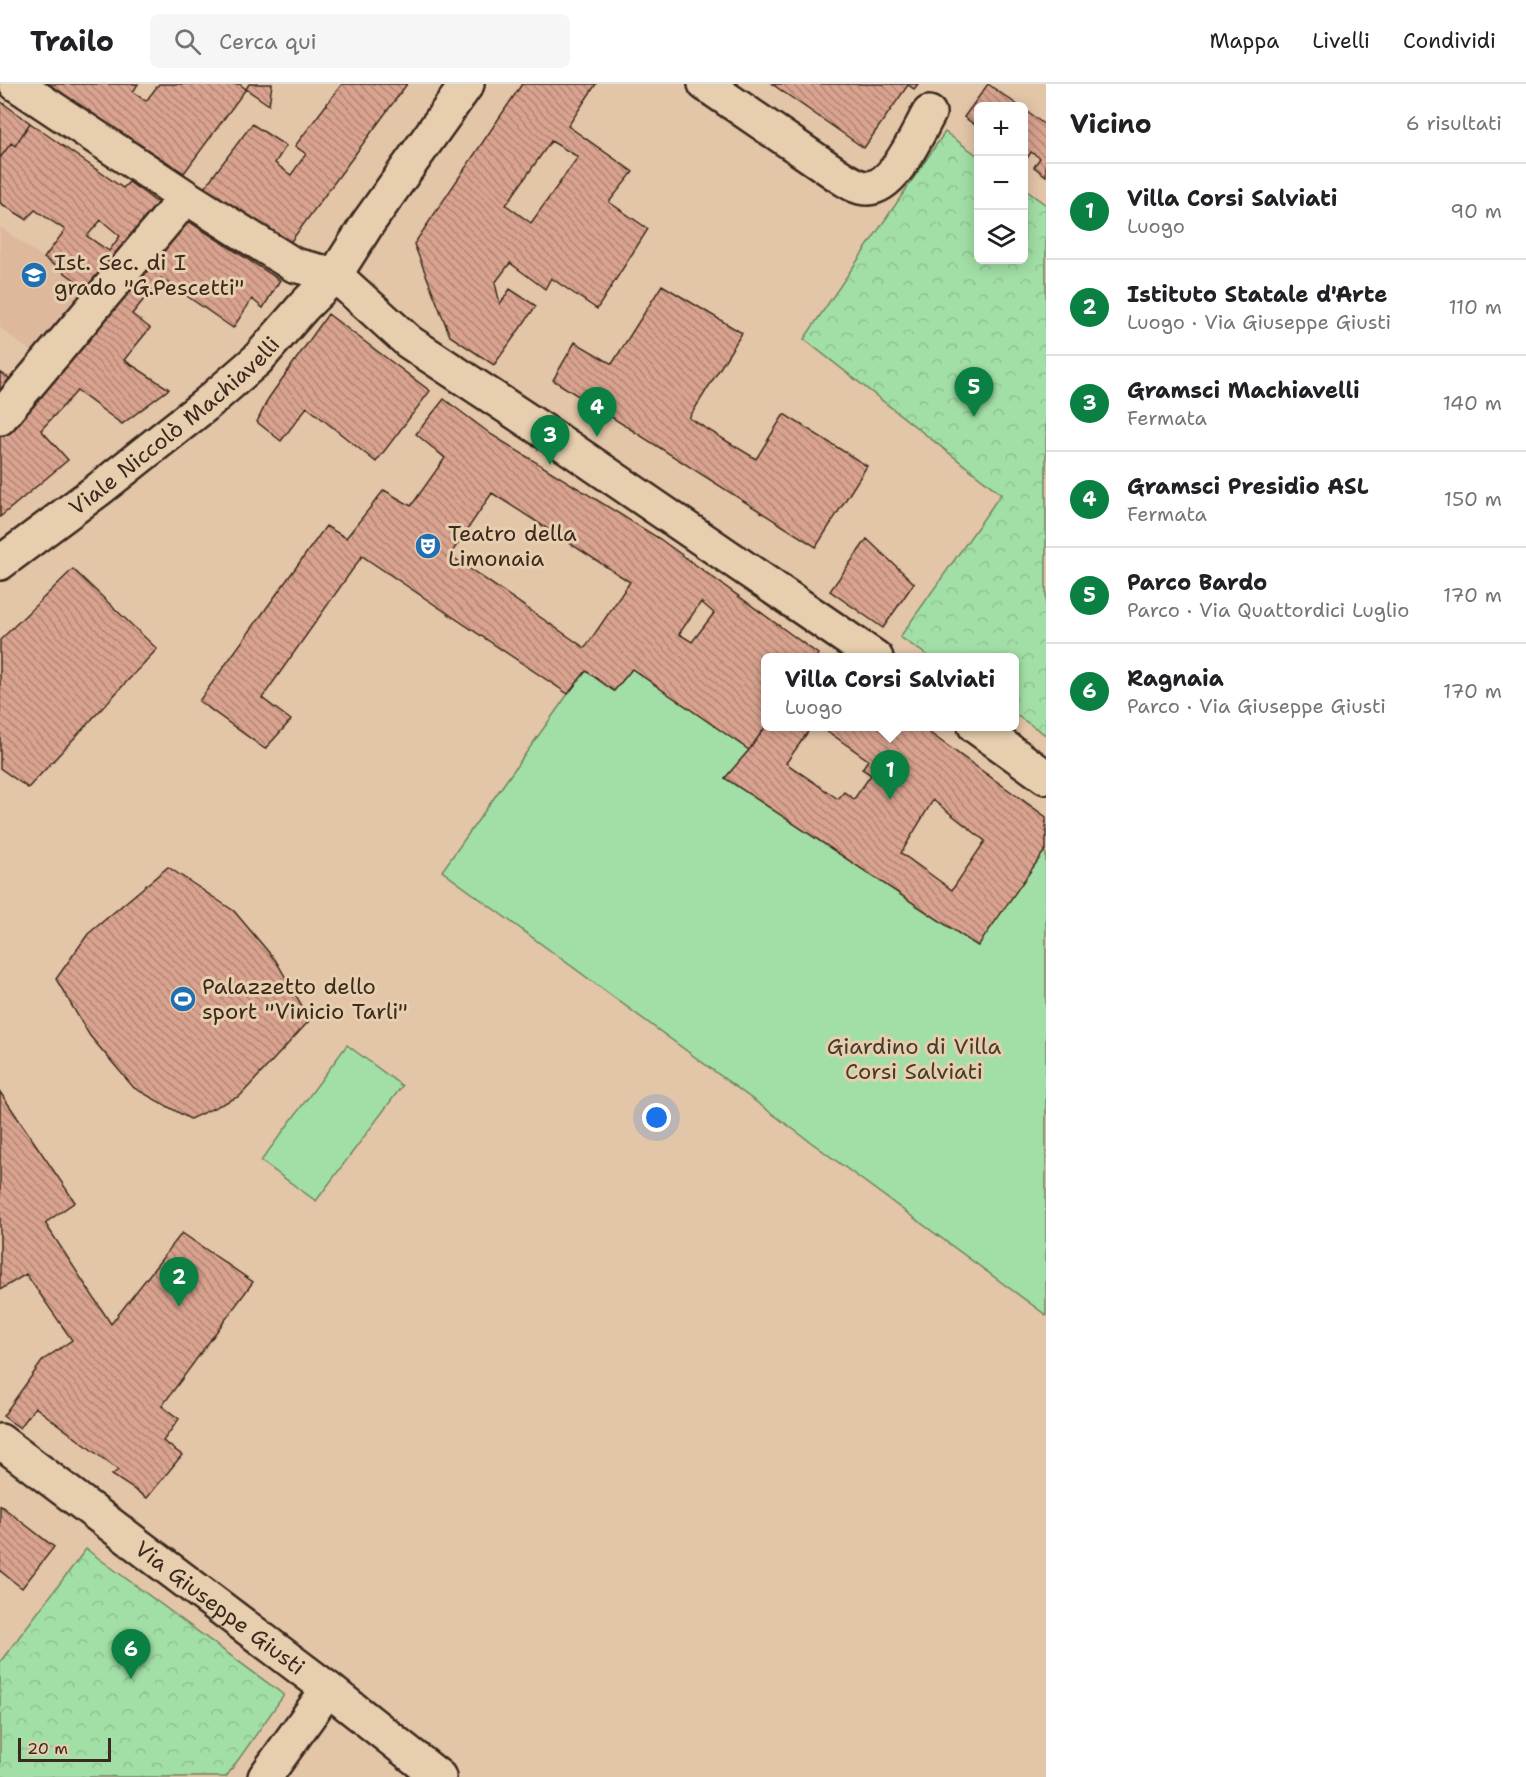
<!DOCTYPE html>
<html lang="it">
<head>
<meta charset="utf-8">
<style>
	:root { --surface:#fff; --page:#f6f6f6; --text:#202124; --muted:#757577; --line:#e0e0e0; --accent:#0b8043 }
	body { margin:0; font-family:"Shantell Sans",sans-serif; background:var(--page); color:var(--text) }
	.controls { position:absolute; right:18px; top:18px; display:grid; overflow:hidden; border-radius:9px; box-shadow:0 3px 15px #0003 }
	.controls button { width:54px; height:54px; display:grid; place-items:center; padding:0; border:0; border-bottom:2px solid var(--line); background:var(--surface); color:var(--text); font:30px sans-serif }
	.scale { position:absolute; left:18px; bottom:15px; width:93px; box-sizing:border-box; padding-left:6px; border:3px solid #3b2a1e; border-top:0; font-size:16px; line-height:21px; white-space:nowrap; color:#3b2a1e; -webkit-text-stroke:4px #e6ceae; paint-order:stroke }
	.you { position:absolute; left:657px; top:1034px; width:21px; height:21px; margin:-15px; border:4px solid #fff; border-radius:50%; background:#1a73e8; box-shadow:0 0 0 9px #1a73e833 }
	.badge { display:grid; place-items:center; width:39px; height:39px; border-radius:50%; background:var(--accent); color:#fff; font-size:20px; font-weight:700 }
	.pin { position:absolute; translate:-50% -50px; filter:drop-shadow(0 2px 3px #0008) }
	.pin::after { content:''; position:absolute; top:32px; width:21px; height:18px; background:inherit; clip-path:polygon(0 0,100% 0,50% 100%) }
	.popup { position:absolute; left:761px; top:569px; width:258px; height:78px; box-sizing:border-box; display:grid; place-content:center; border-radius:9px; background:var(--surface); filter:drop-shadow(0 2px 4px #0005); font-size:20px; white-space:nowrap; color:var(--muted) }
	.popup b { font-size:22px; color:var(--text) }
	.popup::after { content:''; position:absolute; left:50%; top:100%; margin-left:-12px; border:12px solid transparent; border-top-color:var(--surface) }
	.list { margin:0; padding:0; list-style:none }
	h2 { display:flex; justify-content:space-between; align-items:center; height:78px; margin:0; padding:0 24px; font-size:26px }
	h2 small { font-size:20px; font-weight:400; color:var(--muted) }
	.list li { display:grid; grid-template-columns:39px 1fr auto; gap:18px; align-items:center; box-sizing:border-box; height:96px; padding:0 24px; border-top:2px solid var(--line) }
	.list b { display:block; font-size:22px; white-space:nowrap }
	.list p { margin:0; font-size:20px; white-space:nowrap; color:var(--muted) }
	.list em { font-size:20px; font-style:normal; color:var(--muted) }
	.icon { flex:none; width:33px; height:33px; fill:none; stroke:currentColor; stroke-width:2; stroke-linecap:round; stroke-linejoin:round }
	.map { position:relative; flex:none; width:1046px; height:1693px; overflow:hidden }
	header { display:flex; align-items:center; gap:36px; box-sizing:border-box; height:84px; padding:0 30px; background:var(--surface); border-bottom:2px solid var(--line) }
	header strong { font-size:28px }
	nav { display:flex; gap:33px; margin-inline-start:auto; font-size:21px }
	.search { width:420px; height:54px; background:var(--page); display:flex; align-items:center; gap:15px; box-sizing:border-box; padding:0 21px; border-radius:9px; color:var(--muted); font-size:22px }
	main { display:flex }
	aside { flex:1; background:var(--surface) }
	.map>svg:first-child { display:block }
	.built { fill:#ddb89d }
	.forest { fill:url(#forest-crowns); stroke:#6e8462; stroke-width:1.5 }
	.garden { fill:#a2dfa6; stroke:#6e8462; stroke-width:1.5 }
	.building { fill:url(#building-back-hatch); stroke:#3b2a1e; stroke-width:1.5; fill-rule:evenodd }
	.lines { fill:none; stroke-linecap:round; stroke-linejoin:round }
	.minor-casing { stroke:#3b2a1e; stroke-width:38 }
	.minor { stroke:#e6ceae; stroke-width:33 }
	.labels { text-anchor:middle; dominant-baseline:central; stroke-width:6; stroke-linejoin:round; paint-order:stroke }
	.poi-label { font-size:22px; fill:#3b2a1e; stroke:#e6ceae; text-anchor:start }
	.street-label { font-size:22px; fill:#3b2a1e; stroke:#e6ceae }
	.park-label { font-size:22px; fill:#453c2c; stroke:#e6ceae }
</style>
</head>
<body>
<header>
<strong>Trailo</strong>
<div class="search"><svg class="icon" aria-label="search" viewBox="0 0 24 24"><circle cx="10" cy="10" r="6"/><path d="M15 15l6 6"/></svg>Cerca qui</div>
<nav><a>Mappa</a><a>Livelli</a><a>Condividi</a></nav>
</header>
<main>
<div class="map">
<svg width="1046" height="1693" viewBox="0 0 1046 1693">
	<defs>
		<pattern id="forest-crowns" width="20" height="18" patternUnits="userSpaceOnUse" patternTransform="scale(1.5)"><rect width="20" height="18" fill="#a2dfa6"/><path d="M2 6a3 3 0 1 1 6 0M12 15a3 3 0 1 1 6 0" fill="none" stroke="#8cc08e"/></pattern>
		<pattern id="building-back-hatch" width="6" height="6" patternUnits="userSpaceOnUse" patternTransform="scale(1.5)"><rect width="6" height="6" fill="#d9a38f"/><path d="M-1 5l2 2M0 0l6 6M5-1l2 2" fill="none" stroke="#b18574"/></pattern>
	</defs>
	<rect width="100%" height="100%" fill="#e3c5a8"/>
	<filter id="ink" filterUnits="userSpaceOnUse"><feTurbulence type="fractalNoise" baseFrequency=".0167" numOctaves="2"/><feDisplacementMap in="SourceGraphic" scale="12" xChannelSelector="R" yChannelSelector="G"/><feConvolveMatrix kernelMatrix="1 2 1 2 8 2 1 2 1" color-interpolation-filters="sRGB"/></filter>
	<g filter="url(#ink)">
		<path class="built" d="M0,143L92,208L38,273L0,244Z"/>
		<path class="forest" d="M945,48L978,72V176H1024V105L1046,121V651L1015,630L1014,574L930,573L900,553L1001,410L804,255Z
			M86,1465L284,1611L226,1693H0V1578Z"/>
		<path class="garden" d="M632,585L749,666L725,694L977,862L1043,768L1046,770V1231L442,787L568,610L586,587L614,607Z
			M347,961L402,1002L316,1117L261,1077Z"/>
		<path class="building" d="M44,0H138L133,8L146,17L159,0H239L246,5L184,89Z
			M249,0H272L269,21L246,5Z
			M342,0H407L289,160L204,104L252,40L286,62L275,79L291,91L306,70L295,62Z
			M522,0H596L568,42L633,88L609,118L648,145L597,225L551,194L545,205L510,179L495,199L500,220L510,205L536,222L494,281L450,252L414,160ZM551,57L578,73L531,139L506,121Z
			M772,0H918L914,5L908,1L864,64Z
			M988,0L1019,22H978V43L964,33Z
			M0,17L30,39L15,62L11,59L0,74Z
			M1024,25L1046,42V92L1034,83L1040,74L1031,68L1026,76L1024,74Z
			M30,39L123,104L129,98L161,121L92,208L44,174L65,146L35,126L26,135L0,119V74L11,59L15,62ZM101,136L120,152L109,167L87,152Z
			M182,133L280,196L263,224L252,215L233,244L161,194L132,230L150,244L124,276L169,305L122,340L77,307L41,346L68,376L0,433V346Z
			M662,201L742,249L689,334L756,375L784,330L867,382L816,463L553,296L575,258L612,280Z
			M328,230L430,307L376,378L307,323L281,357L257,338L268,315Z
			M0,288L18,300L0,322Z
			M444,315L492,351L660,455L818,570L816,574H766V642L749,666L632,585L614,607L586,587L568,610L362,472L262,614L291,636L265,665L199,617L326,442L346,454L384,406L411,422L445,374L416,350ZM492,409L630,498L585,564L450,471ZM701,518L714,529L692,558L679,550Z
			M867,455L914,499L883,544L830,507Z
			M73,485L157,565L28,704L0,684V556Z
			M766,642H812L786,679L838,715L844,708L854,715L871,691L862,685L868,676L820,642H920L1046,733V765L978,862L725,694L749,666ZM933,716L985,757L952,806L901,769Z
			M168,783L234,827L276,877L310,936L240,1012L190,1035L134,1004L90,952L56,895L88,850Z
			M0,1008L75,1118L45,1139L111,1240L182,1149L253,1198L162,1322L179,1335L163,1357L182,1371L147,1414L112,1391L118,1386L35,1323L20,1344L3,1332L43,1276L72,1256L26,1190L0,1206Z
			M0,1421L54,1463L22,1504L0,1487Z"/>
		<g class="lines">
			<defs>
				<g id="minor">
					<path d="M16,0L186,113L294,181L335,191L409,258L568,363L876,574"/>
					<path d="M705,0L838,91C847,97 857,104 868,104C895,103 917,50 929,29"/>
					<path d="M0,334L186,113"/>
					<path id="s1" d="M0,479L98,406L204,322L257,276L304,222L335,191L368,139L467,0"/>
					<path d="M975,642L1046,693"/>
					<path id="s2" d="M0,1357L328,1605L439,1693"/>
					<path d="M265,1693L328,1605"/>
				</g>
			</defs>
			<use href="#minor" class="minor-casing"/>
			<use href="#minor" class="minor"/>
		</g>
	</g>
	<defs>
		<symbol id="school-disc" viewBox="-11 -11 22 22"><circle r="9.5" fill="#1f6fb2" stroke="#e6ceae"/><path d="M0-5L7-2L0 1L-7-2ZM-4 1L0 2.5L4 1V4Q0 6-4 4Z" fill="#fff"/></symbol>
		<symbol id="theatre-disc" viewBox="-11 -11 22 22"><circle r="9.5" fill="#1f6fb2" stroke="#e6ceae"/><path d="M-5-5.5Q0-4 5-5.5V0Q5 5 0 6Q-5 5-5 0ZM-3.3-2.5H-1v1.5H-3.3ZM1-2.5H3.3v1.5H1ZM-2.8 1Q0 5.5 2.8 1Z" fill="#fff"/></symbol>
		<symbol id="stadium-disc" viewBox="-11 -11 22 22"><circle r="9.5" fill="#1f6fb2" stroke="#e6ceae"/><path d="M0-5a6.5 5 0 1 0 0 10a6.5 5 0 1 0 0-10ZM-3.5-1.8h7v3.6h-7Z" fill="#fff"/></symbol>
	</defs>
	<g fill-rule="evenodd">
		<use href="#school-disc" x="19" y="176" width="30" height="30"/>
		<use href="#theatre-disc" x="413" y="447" width="30" height="30"/>
		<use href="#stadium-disc" x="168" y="900" width="30" height="30"/>
	</g>
	<g class="labels">
		<g class="poi-label">
			<text x="54" y="178">Ist. Sec. di I<tspan x="54" dy="25">grado "G.Pescetti"</tspan></text>
			<text x="448" y="449">Teatro della<tspan x="448" dy="25">Limonaia</tspan></text>
			<text x="202" y="902">Palazzetto dello<tspan x="202" dy="25">sport "Vinicio Tarli"</tspan></text>
		</g>
		<g class="street-label">
			<text stroke="none"><textPath href="#s1" startOffset="222">Viale Niccolò Machiavelli</textPath></text>
			<text stroke="none"><textPath href="#s2" startOffset="276">Via Giuseppe Giusti</textPath></text>
		</g>
		<g class="park-label">
			<text x="914" y="962">Giardino di Villa<tspan x="914" dy="25">Corsi Salviati</tspan></text>
		</g>
	</g>
</svg>
<div class="controls">
<button>+</button>
<button>−</button>
<button><svg class="icon" aria-label="layers" viewBox="0 0 24 24"><path d="M12 4l9 5-9 5-9-5zM3 14l9 5 9-5"/></svg></button>
</div>
<div class="scale">20 m</div>
<div class="you"></div>
<div class="pin badge" style="left:890px;top:716px">1</div>
<div class="popup"><b>Villa Corsi Salviati</b>Luogo</div>
<div class="pin badge" style="left:179px;top:1223px">2</div>
<div class="pin badge" style="left:550px;top:381px">3</div>
<div class="pin badge" style="left:597px;top:353px">4</div>
<div class="pin badge" style="left:974px;top:333px">5</div>
<div class="pin badge" style="left:131px;top:1595px">6</div>
</div>
<aside>
<h2>Vicino<small>6 risultati</small></h2>
<ul class="list">
<li><span class="badge">1</span><div><b>Villa Corsi Salviati</b><p>Luogo</p></div><em>90 m</em></li>
<li><span class="badge">2</span><div><b>Istituto Statale d'Arte</b><p>Luogo · Via Giuseppe Giusti</p></div><em>110 m</em></li>
<li><span class="badge">3</span><div><b>Gramsci Machiavelli</b><p>Fermata</p></div><em>140 m</em></li>
<li><span class="badge">4</span><div><b>Gramsci Presidio ASL</b><p>Fermata</p></div><em>150 m</em></li>
<li><span class="badge">5</span><div><b>Parco Bardo</b><p>Parco · Via Quattordici Luglio</p></div><em>170 m</em></li>
<li><span class="badge">6</span><div><b>Ragnaia</b><p>Parco · Via Giuseppe Giusti</p></div><em>170 m</em></li>
</ul>
</aside>
</main>
</body>
</html>
